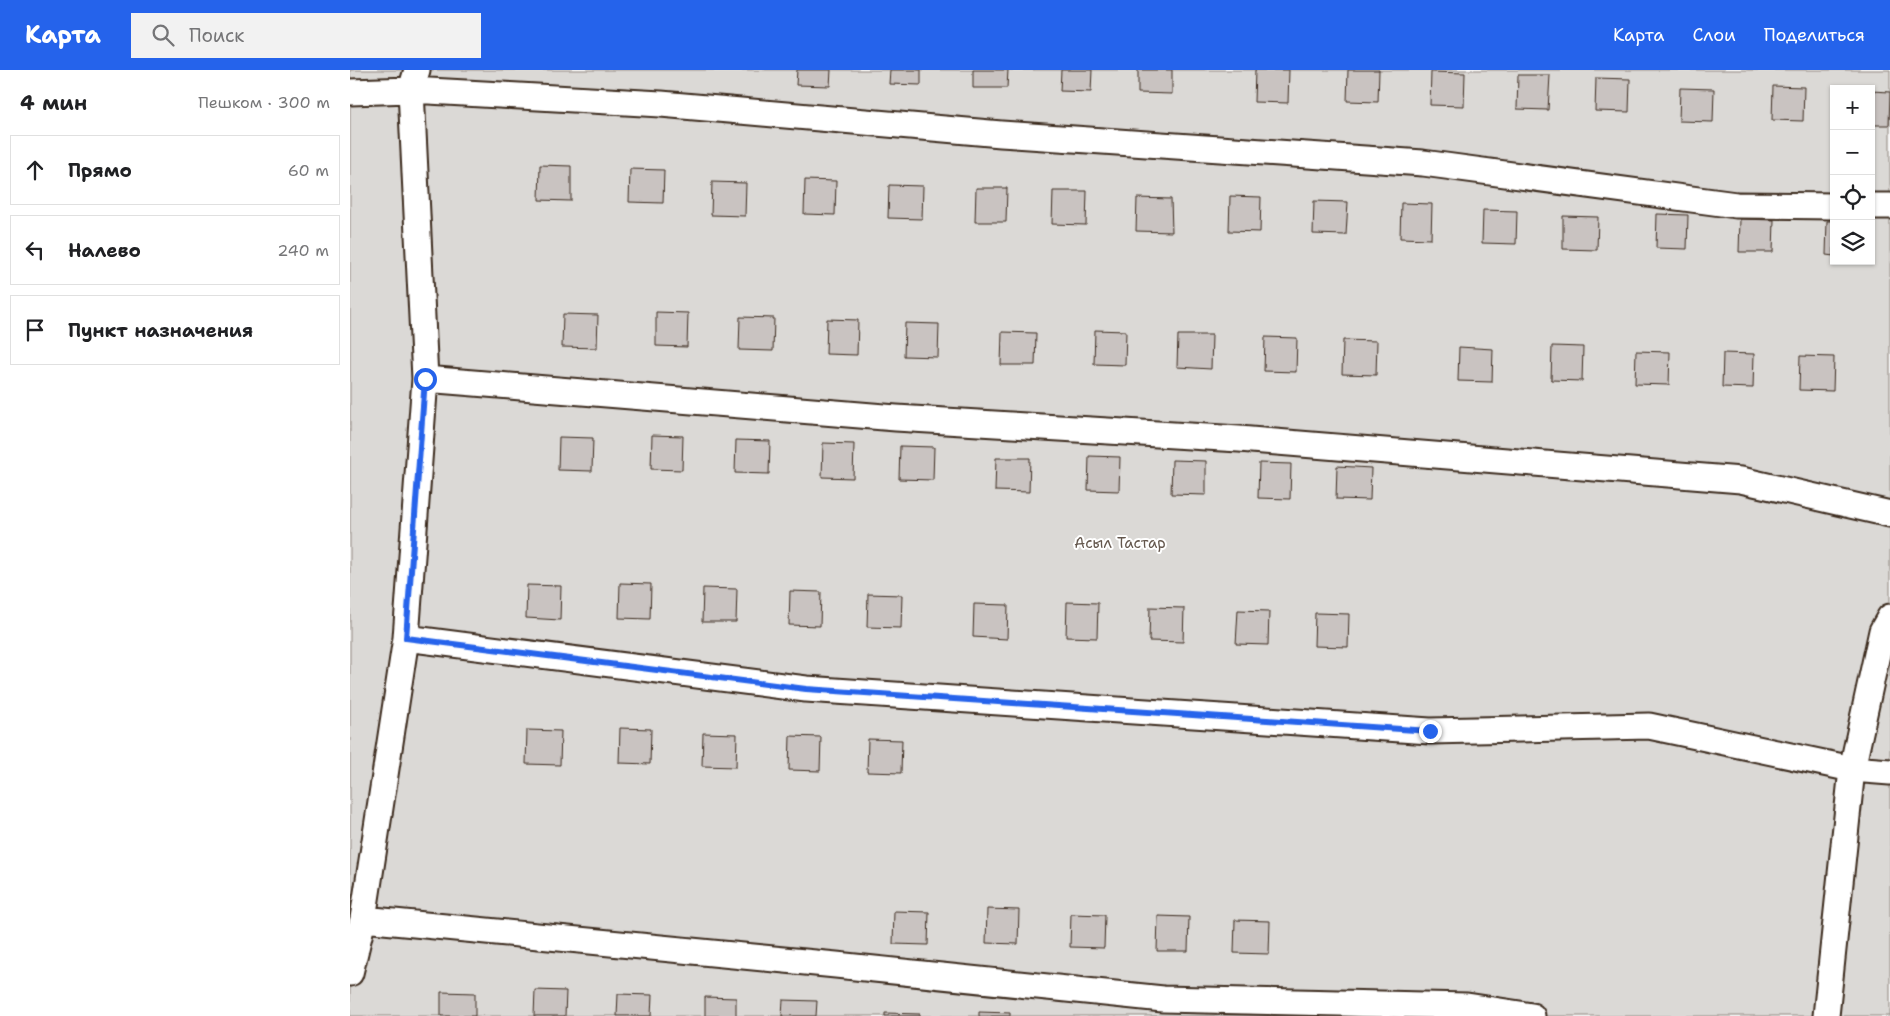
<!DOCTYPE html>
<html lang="ru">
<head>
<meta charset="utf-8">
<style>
	:root { --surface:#fff; --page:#f2f2f2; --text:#202124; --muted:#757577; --line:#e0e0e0; --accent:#2563eb }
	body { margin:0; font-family:"Shantell Sans",sans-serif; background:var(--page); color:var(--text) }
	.controls { position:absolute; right:15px; top:15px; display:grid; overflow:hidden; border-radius:0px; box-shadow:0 1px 4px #0004 }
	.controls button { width:45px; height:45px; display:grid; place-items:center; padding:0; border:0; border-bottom:1px solid var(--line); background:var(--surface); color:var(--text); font:25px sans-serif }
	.stop { position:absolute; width:15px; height:15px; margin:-11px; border:4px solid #2563eb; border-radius:50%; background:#fff }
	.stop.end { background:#2563eb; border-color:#fff; box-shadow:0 1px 5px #0008 }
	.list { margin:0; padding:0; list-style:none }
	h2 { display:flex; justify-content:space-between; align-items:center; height:65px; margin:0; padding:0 20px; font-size:21px }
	h2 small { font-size:16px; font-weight:400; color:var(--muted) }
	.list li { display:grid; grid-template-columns:32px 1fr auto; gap:15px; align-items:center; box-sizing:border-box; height:70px; margin:0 10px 10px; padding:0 10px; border:1px solid var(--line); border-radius:0px }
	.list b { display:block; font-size:19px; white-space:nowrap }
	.list em { font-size:16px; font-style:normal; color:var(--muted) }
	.icon { flex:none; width:28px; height:28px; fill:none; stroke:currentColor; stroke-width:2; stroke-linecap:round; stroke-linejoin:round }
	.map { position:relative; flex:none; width:1540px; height:946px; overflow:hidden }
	header { display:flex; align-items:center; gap:30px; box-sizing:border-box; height:70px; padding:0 25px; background:var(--accent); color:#fff }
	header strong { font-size:24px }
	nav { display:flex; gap:28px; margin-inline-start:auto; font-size:18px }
	.search { width:350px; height:45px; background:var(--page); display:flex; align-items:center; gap:12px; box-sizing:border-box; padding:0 18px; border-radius:0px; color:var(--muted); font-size:19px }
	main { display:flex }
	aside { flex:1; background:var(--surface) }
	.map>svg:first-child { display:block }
	.green { fill:#dbd9d6; stroke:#8b827a; fill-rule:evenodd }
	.building { fill:#c9c3c1; stroke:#3b2a1e }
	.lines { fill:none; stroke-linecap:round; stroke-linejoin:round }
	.minor-casing { stroke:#3b2a1e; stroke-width:29 }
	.minor { stroke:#fff; stroke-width:25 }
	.route { stroke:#2563eb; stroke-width:6 }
	.labels { text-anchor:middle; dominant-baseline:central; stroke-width:4; stroke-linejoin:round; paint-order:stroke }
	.park-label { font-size:15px; fill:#63564c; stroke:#fff }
</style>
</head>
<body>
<header>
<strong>Карта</strong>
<div class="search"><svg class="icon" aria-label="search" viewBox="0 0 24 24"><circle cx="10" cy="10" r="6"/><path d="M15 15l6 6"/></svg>Поиск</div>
<nav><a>Карта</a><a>Слои</a><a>Поделиться</a></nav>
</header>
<main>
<aside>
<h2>4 мин<small>Пешком · 300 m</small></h2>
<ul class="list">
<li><svg class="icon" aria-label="ahead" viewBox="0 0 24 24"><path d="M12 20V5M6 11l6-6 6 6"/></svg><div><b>Прямо</b></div><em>60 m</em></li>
<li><svg class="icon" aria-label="left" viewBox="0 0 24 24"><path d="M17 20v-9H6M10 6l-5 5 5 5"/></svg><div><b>Налево</b></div><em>240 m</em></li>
<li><svg class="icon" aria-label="arrive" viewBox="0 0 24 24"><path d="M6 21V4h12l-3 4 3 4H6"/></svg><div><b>Пункт назначения</b></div></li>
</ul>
</aside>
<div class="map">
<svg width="1540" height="946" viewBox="0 0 1540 946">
	<rect width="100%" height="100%" fill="#f7f6f6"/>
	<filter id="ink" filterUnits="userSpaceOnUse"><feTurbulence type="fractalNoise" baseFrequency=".02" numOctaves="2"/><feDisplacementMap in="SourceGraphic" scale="10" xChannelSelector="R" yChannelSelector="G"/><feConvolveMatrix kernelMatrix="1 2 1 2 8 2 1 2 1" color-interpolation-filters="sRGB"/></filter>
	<g filter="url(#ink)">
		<path class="green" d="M0,0H1540V946H0ZM1484,19H1521V191H1484Z"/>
		<path class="building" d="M447,0H481L480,16L446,15Z
			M540,0H571V15L539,14Z
			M623,0H658L657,18H623Z
			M711,0H742L741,22L710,21Z
			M788,0H822V24L788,23Z
			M905,0H939L938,33L904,32Z
			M998,0H1029L1028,32L997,31Z
			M1081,2L1115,3L1114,36L1080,35Z
			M1168,5H1200L1198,40L1167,39Z
			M1246,8L1280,9L1279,42L1245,41Z
			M1423,16L1454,17L1453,51L1422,50Z
			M1330,18L1364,19L1363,52L1329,51Z
			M1521,21L1540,22L1539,55H1521Z
			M190,95L221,96V131L189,130Z
			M280,99L314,100L313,133L279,132Z
			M455,110L486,111L485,145L454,144Z
			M362,112L396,113L395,146L361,145Z
			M539,115L573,116L572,149L538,148Z
			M626,118H657L656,152H625Z
			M703,121H737L736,155L702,154Z
			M880,126L911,127L910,162L879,161Z
			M787,128L821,129L822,162L786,161Z
			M964,131L998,132L996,165L963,164Z
			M1051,133L1082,134L1081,169L1050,168Z
			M1133,140L1167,141L1166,174L1132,173Z
			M1307,144L1338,145L1337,179L1306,178Z
			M1213,146L1248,147L1247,180L1213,179Z
			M1390,149L1424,150L1423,182H1389Z
			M1477,151H1484V186L1476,185Z
			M306,242L338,243L337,277L306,276Z
			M213,244L248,245L247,278L212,277Z
			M390,247L424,248L423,281L389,280Z
			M477,249L508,250L507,285L476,284Z
			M555,253L589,254L588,287L554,286Z
			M745,260L776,261L775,295L744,294Z
			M652,262L686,263L685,295H651Z
			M828,265H862L861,299L827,297Z
			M915,267L947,268L946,302L914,301Z
			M993,270L1027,271L1026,305L992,304Z
			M1202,276L1233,277L1232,311L1201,310Z
			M1109,277L1143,279L1142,312L1108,311Z
			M1286,281L1320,282L1319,315L1285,314Z
			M1373,283L1404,284L1403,318L1372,317Z
			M1450,286L1484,287L1483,321L1449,320Z
			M302,365L333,366L332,400L301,399Z
			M209,367L243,368L242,401L208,400Z
			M386,370L420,371L419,404L385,403Z
			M473,373L504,374L503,408L472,407Z
			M550,376L584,377L583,410L549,409Z
			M739,386L770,387L769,421L738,420Z
			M646,388H680L679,422L645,421Z
			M822,390L856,391V425L821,424Z
			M909,393L941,394L940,429L908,428Z
			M987,396L1021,398L1020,430L986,429Z
			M270,513L301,514L300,549L269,548Z
			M177,515L211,516L210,550L176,548Z
			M353,518L387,519L386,552H352Z
			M440,521L471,522L470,556L439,555Z
			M518,524L552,525L551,558L517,557Z
			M717,532L748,533L747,568L716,567Z
			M624,534L658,535L657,569L623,567Z
			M800,537L834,538L833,572L799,571Z
			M888,540L919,541L918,575L886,574Z
			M965,543L999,544L998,577L964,576Z
			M270,658L301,659L300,694L269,693Z
			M177,660L211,661L210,695L176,694Z
			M353,663L387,664L386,697L352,696Z
			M440,666L471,667L470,701L439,700Z
			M518,669L552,670L551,703L517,702Z
			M637,839L669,840L668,874L636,873Z
			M544,841L579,842L578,875L543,874Z
			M721,844L755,845L754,878L720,877Z
			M808,846L839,847L838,881H807Z
			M885,850L920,851L919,884L884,883Z
			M185,920L216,921L215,946H184Z
			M91,922L125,923V946H91Z
			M268,924L302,925L301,946H267Z
			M355,927L386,928V946H355Z
			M433,930L467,931L466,946H432Z
			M629,942L660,943V946H629Z
			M535,943L570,944V946H535Z"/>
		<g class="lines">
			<defs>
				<path id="minor" d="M0,22L61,20L311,34L651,64L1073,93L1386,135L1484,136
					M1521,136H1540
					M75,309L546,348L889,369L1391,410L1540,444
					M56,568L456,619L1080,661L1299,656L1502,699L1540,702
					M13,849L486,895L813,929L1117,936L1182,946
					M0,903L13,849L56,568L75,309L61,20L67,0
					M1476,946L1502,699L1532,561L1540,547"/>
			</defs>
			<use href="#minor" class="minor-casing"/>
			<use href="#minor" class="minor"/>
		</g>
	</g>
	<g class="lines" filter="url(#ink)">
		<path class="route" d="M75,309L56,568L456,619L1080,661"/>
	</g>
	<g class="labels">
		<g class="park-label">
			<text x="770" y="473">Асыл Тастар</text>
		</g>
	</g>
</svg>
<div class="controls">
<button>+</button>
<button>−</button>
<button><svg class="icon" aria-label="locate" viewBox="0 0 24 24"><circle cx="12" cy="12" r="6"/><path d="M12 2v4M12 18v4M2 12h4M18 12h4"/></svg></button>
<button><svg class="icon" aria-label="layers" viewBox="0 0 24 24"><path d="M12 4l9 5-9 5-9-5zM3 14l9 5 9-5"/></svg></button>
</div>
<div class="stop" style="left:75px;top:309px"></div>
<div class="stop end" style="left:1080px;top:661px"></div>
</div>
</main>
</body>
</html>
